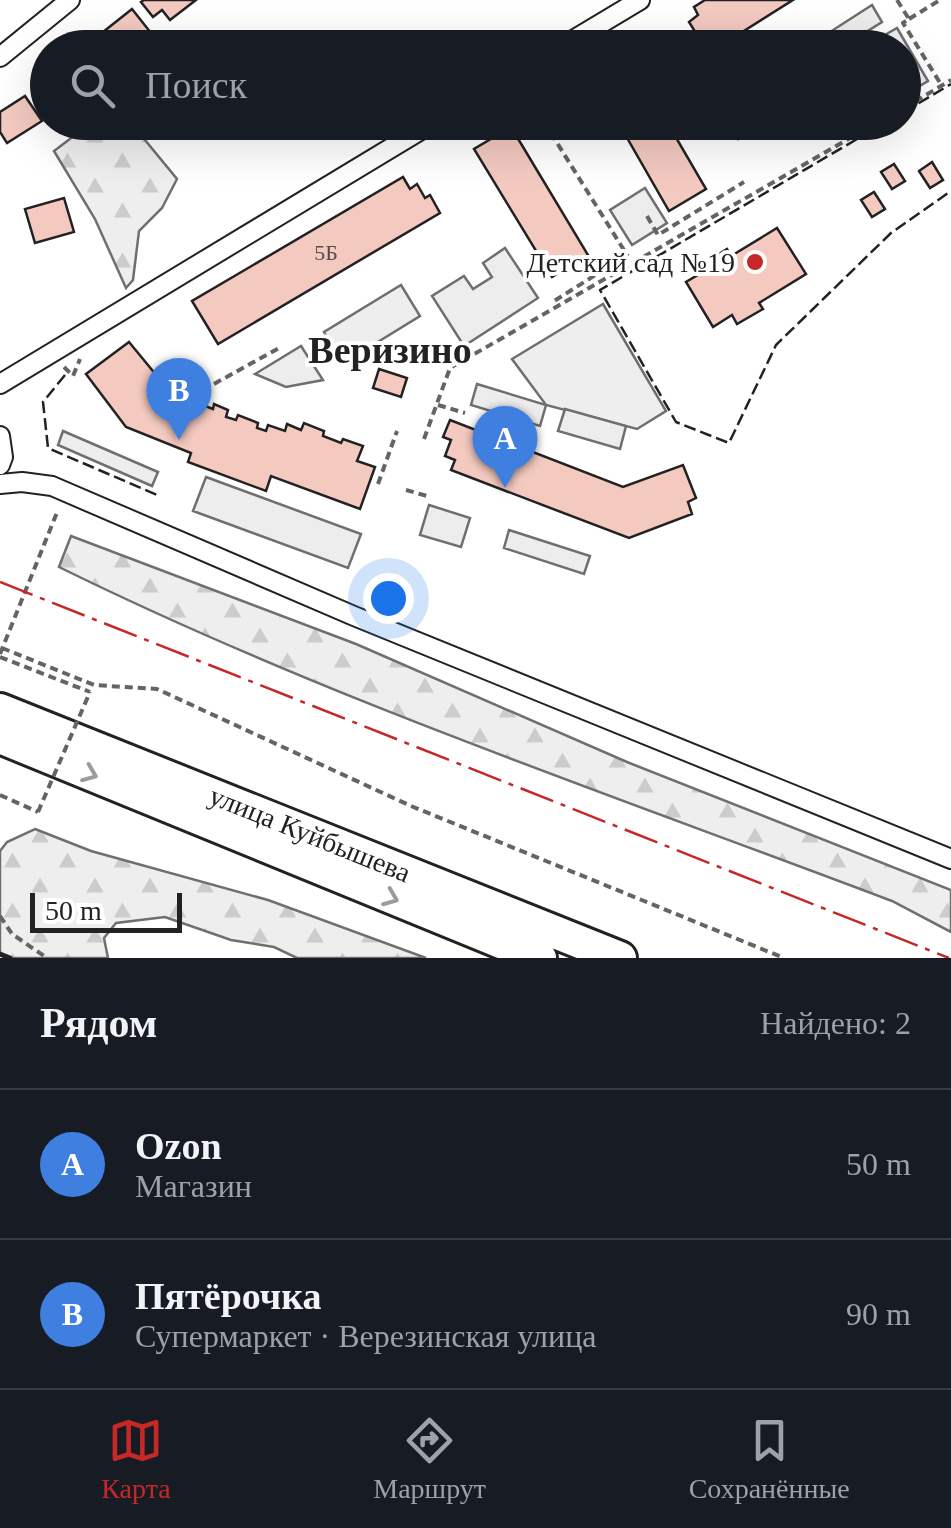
<!DOCTYPE html>
<html lang="ru">
<head>
<meta charset="utf-8">
<style>
	:root { --surface:#171b24; --page:#242831; --text:#f1f3f6; --muted:#9ea1a6; --line:#363941; --accent:#c62828 }
	body { margin:0; font-family:"Times New Roman",serif; background:var(--page); color:var(--text) }
	.scale { position:absolute; left:30px; bottom:25px; width:152px; box-sizing:border-box; padding-left:10px; border:5px solid #222; border-top:0; font-size:28px; line-height:35px; white-space:nowrap; color:#222; -webkit-text-stroke:8px #fff; paint-order:stroke }
	.you { position:absolute; left:388px; top:598px; width:35px; height:35px; margin:-25px; border:8px solid #fff; border-radius:50%; background:#1a73e8; box-shadow:0 0 0 15px #1a73e833 }
	.badge { display:grid; place-items:center; width:65px; height:65px; border-radius:50%; background:var(--accent); color:#fff; font-size:32px; font-weight:700 }
	.pin { position:absolute; translate:-50% -82px; filter:drop-shadow(0 2px 5px #0008) }
	.pin::after { content:''; position:absolute; top:52px; width:35px; height:30px; background:inherit; clip-path:polygon(0 0,100% 0,50% 100%) }
	.list { margin:0; padding:0; list-style:none }
	h2 { display:flex; justify-content:space-between; align-items:center; height:130px; margin:0; padding:0 40px; font-size:42px }
	h2 small { font-size:32px; font-weight:400; color:var(--muted) }
	.list li { display:grid; grid-template-columns:65px 1fr auto; gap:30px; align-items:center; box-sizing:border-box; height:150px; padding:0 40px; border-top:2px solid var(--line) }
	.list b { display:block; font-size:38px; white-space:nowrap }
	.list p { margin:0; font-size:32px; white-space:nowrap; color:var(--muted) }
	.list em { font-size:32px; font-style:normal; color:var(--muted) }
	.icon { flex:none; width:55px; height:55px; fill:none; stroke:currentColor; stroke-width:2; stroke-linecap:round; stroke-linejoin:round }
	.map { position:relative; flex:none; width:951px; height:958px; overflow:hidden }
	.search { position:absolute; background:var(--surface); box-shadow:0 10px 40px #0002; left:30px; right:30px; top:30px; height:110px; display:flex; align-items:center; gap:25px; box-sizing:border-box; padding:0 35px; border-radius:55px; color:var(--muted); font-size:38px }
	.sheet { height:430px; background:var(--surface) }
	nav { display:flex; justify-content:space-around; align-items:center; box-sizing:border-box; height:140px; border-top:2px solid var(--line); background:var(--surface); font-size:28px; color:var(--muted) }
	nav a { display:grid; justify-items:center; gap:5px }
	nav .on { color:var(--accent) }
	.map>svg:first-child { display:block }
	.forest { fill:url(#forest-firs); stroke:#6f6f6f; stroke-width:2.5 }
	.park { fill:#eee; stroke:#6f6f6f; stroke-width:2.5 }
	.parking { fill:#ededed; stroke:#6f6f6f; stroke-width:2.5 }
	.building { fill:#f3c9c0; stroke:#222; stroke-width:2.5 }
	.lines { fill:none; stroke-linecap:round; stroke-linejoin:round }
	.street-casing { stroke:#222; stroke-width:22 }
	.highway-casing { stroke:#222; stroke-width:38 }
	.path { stroke:#646464; stroke-width:4; stroke-dasharray:8 5; stroke-linecap:butt }
	.street { stroke:#fff; stroke-width:18 }
	.highway { stroke:#fff; stroke-width:32 }
	.path-bridge { stroke:#646464; stroke-width:4; stroke-dasharray:8 5; stroke-linecap:butt }
	.fence { stroke:#222; stroke-width:2.5; stroke-dasharray:12 5; stroke-linecap:butt }
	.wall { stroke:#222; stroke-width:5 }
	.power { stroke:#c62828; stroke-width:2.5; stroke-dasharray:35 8 5 8; stroke-linecap:butt }
	.oneway { stroke:#9c9c9c }
	.poi-dot { fill:#c62828; stroke:#fff; stroke-width:4 }
	.labels { text-anchor:middle; dominant-baseline:central; stroke-width:8; stroke-linejoin:round; paint-order:stroke }
	.number-label { font-size:22px; fill:#564c4a }
	.poi-label { font-size:28px; fill:#222; stroke:#fff; text-anchor:end }
	.street-label { font-size:28px; fill:#222; stroke:#fff }
	.district-label { font-size:38px; font-weight:bold; fill:#222; stroke:#fff }
</style>
</head>
<body>
<div class="map">
<svg width="951" height="958" viewBox="0 0 951 958">
	<defs>
		<pattern id="forest-firs" width="22" height="20" patternUnits="userSpaceOnUse" patternTransform="scale(2.5)"><rect width="22" height="20" fill="#eee"/><path d="M5 1l3.5 6h-7zM16 11l3.5 6h-7z" fill="#ccc"/></pattern>
	</defs>
	<rect width="100%" height="100%" fill="#fff"/>
	<path class="forest" d="M91,123H131L177,179L162,208L139,231L133,280L126,288L95,219L54,151Z
		M71,536L356,644L627,762L951,890V932L892,901C613,795 327,699 59,567Z
		M35,829L91,851L268,900L426,958H297L274,947L231,940L165,917L116,923L104,938L108,958H7L0,955V851L7,842Z"/>
	<path class="park" d="M897,28L928,81L904,95V48L864,47Z
		M401,285L420,316L342,364L324,332Z
		M603,304L666,411L637,429L546,405L512,359Z"/>
	<path class="parking" d="M872,5L882,22L842,47H820L816,41Z
		M645,188L667,223L632,245L610,210Z
		M505,248L538,298L464,346L432,296L464,276L473,289L492,277L483,263Z
		M301,346L323,380L286,387L255,374Z
		M477,384L546,405L540,426L471,405Z
		M565,409L626,426L620,449L558,431Z
		M63,431L158,472L152,486L58,445Z
		M206,477L361,534L348,568L193,511Z
		M429,505L470,518L461,547L420,535Z
		M509,530L590,556L584,574L504,548Z"/>
	<path class="building" d="M144,0H196L170,20L162,10L153,17L141,2Z
		M705,0H793L717,48H697L691,37L696,33L689,22L698,15L694,7Z
		M132,9L155,38L143,48H108L98,36Z
		M25,96L42,121L7,143L0,132V112Z
		M618,122H667L706,189L669,211Z
		M511,127L588,255L552,277L474,149Z
		M932,162L943,180L930,188L919,171Z
		M894,164L905,181L892,189L881,172Z
		M403,177L410,189L417,184L425,198L430,195L440,213L218,344L192,301Z
		M874,192L885,209L872,217L861,200Z
		M64,198L74,232L35,243L25,209Z
		M777,228L806,274L759,303L763,309L737,324L732,315L713,327L686,282L706,270L703,264L727,249L731,256Z
		M129,342L171,393L213,409L214,404L228,410L226,417L236,420L238,415L258,423L257,428L266,431L268,425L285,431L287,424L301,430L304,423L324,431L323,436L341,443L343,439L363,446L357,461L375,467L360,509L271,476L266,491L188,462L191,453L126,427L86,374Z
		M379,369L407,378L401,397L373,388Z
		M450,420L623,487L683,465L696,498L688,502L692,514L629,538L451,470L455,460L445,456L451,440L443,437Z"/>
	<g class="lines">
		<defs>
			<path id="street" d="M560,48L640,0
				M0,57L70,0
				M0,384L434,122
				M0,436L3,457L0,465
				M0,484L22,482L52,486L354,616L951,859"/>
			<path id="highway" d="M0,710L620,958
				M0,737L540,958"/>
		</defs>
		<use href="#street" class="street-casing"/>
		<use href="#highway" class="highway-casing"/>
		<path class="path" d="M897,0L909,19L903,23L942,86
			M909,19L940,0
			M904,108L951,80
			M544,122L627,255L551,303
			M728,122L740,141
			M647,216L658,235L744,182
			M64,367L73,376L80,359
			M214,384L279,348
			M438,405L465,413
			M424,439L450,368L878,122
			M378,484L397,431
			M406,490L427,496
			M2,648L94,685L157,689L411,806L784,958
			M0,654L58,510
			M0,657L90,692
			M0,795L38,812
			M0,916L12,934L47,958"/>
		<use href="#street" class="street"/>
		<use href="#highway" class="highway"/>
		<path class="path-bridge" d="M38,812L90,692"/>
		<path class="fence" d="M904,112L951,84
			M886,122L600,290L676,422L729,443L776,345L891,233L951,191
			M65,375L43,402L48,448L157,495"/>
		<path class="wall" d="M0,954L10,958"/>
		<path class="power" d="M0,582L949,958"/>
	</g>
	<defs><path id="oneway-chevron" d="M-2-3.5L2.5 0L-2 3.5" fill="none" stroke-width="1.6" stroke-linecap="round" stroke-linejoin="round" transform="scale(2.5)"/></defs>
	<g class="oneway">
		<use href="#oneway-chevron" transform="translate(90 774) rotate(22)"/>
		<use href="#oneway-chevron" transform="translate(391 898) rotate(22)"/>
	</g>
	<circle class="poi-dot" cx="755" cy="262" r="10"/>
	<g class="labels">
		<g class="number-label">
			<text x="326" y="252">5Б</text>
		</g>
		<g class="poi-label">
			<text x="735" y="262">Детский сад №19</text>
		</g>
		<g class="street-label">
			<text transform="translate(310 834) rotate(22)">улица Куйбышева</text>
		</g>
		<g class="district-label">
			<text x="390" y="350">Веризино</text>
		</g>
	</g>
</svg>
<div class="scale">50 m</div>
<div class="you"></div>
<div class="pin badge" style="left:505px;top:488px;background:#3f7fe0">A</div>
<div class="pin badge" style="left:179px;top:440px;background:#3f7fe0">B</div>
<div class="search"><svg class="icon" aria-label="search" viewBox="0 0 24 24"><circle cx="10" cy="10" r="6"/><path d="M15 15l6 6"/></svg>Поиск</div>
</div>
<section class="sheet">
<h2>Рядом<small>Найдено: 2</small></h2>
<ul class="list">
<li><span class="badge" style="background:#3f7fe0">A</span><div><b>Ozon</b><p>Магазин</p></div><em>50 m</em></li>
<li><span class="badge" style="background:#3f7fe0">B</span><div><b>Пятёрочка</b><p>Супермаркет · Верезинская улица</p></div><em>90 m</em></li>
</ul>
</section>
<nav>
<a class="on"><svg class="icon" aria-label="map" viewBox="0 0 24 24"><path d="M3 6l6-2 6 2 6-2v14l-6 2-6-2-6 2zM9 4v14M15 6v14"/></svg>Карта</a>
<a><svg class="icon" aria-label="directions" viewBox="0 0 24 24"><path d="M12 3l9 9-9 9-9-9zM9 14v-3h6M13 9l2 2-2 2"/></svg>Маршрут</a>
<a><svg class="icon" aria-label="saved" viewBox="0 0 24 24"><path d="M7 4h10v16l-5-4-5 4z"/></svg>Сохранённые</a>
</nav>
</body>
</html>
